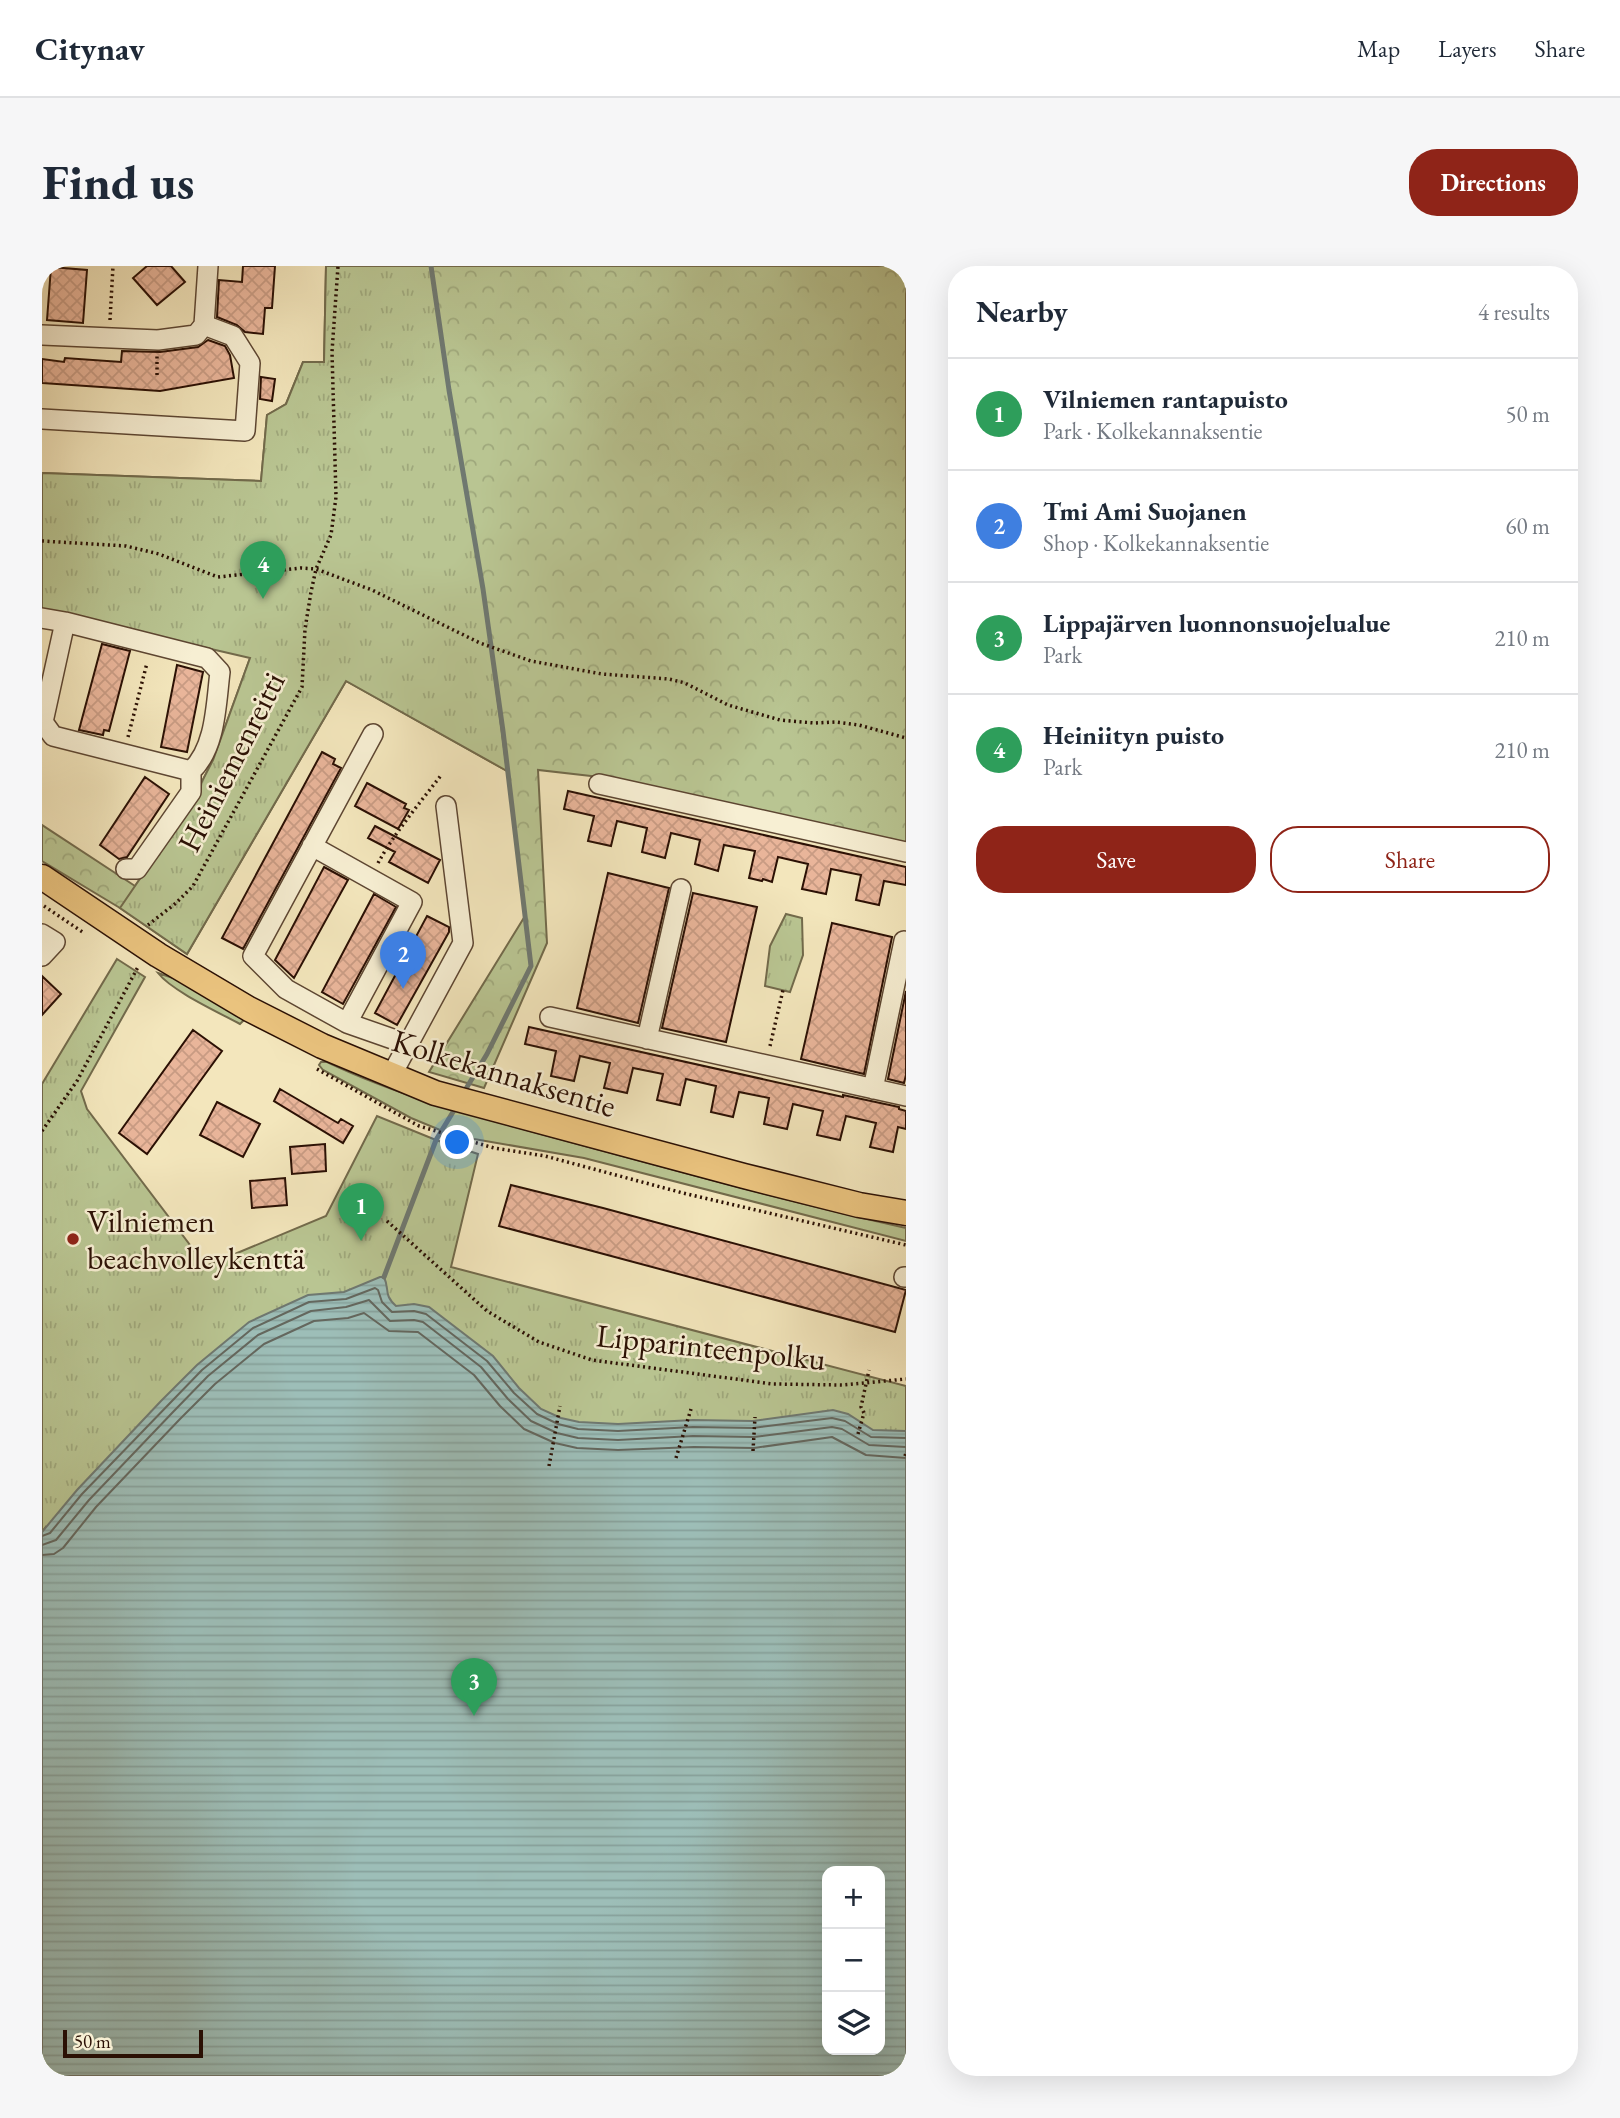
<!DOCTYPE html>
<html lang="en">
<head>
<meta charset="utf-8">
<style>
	:root { --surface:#fff; --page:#f6f6f7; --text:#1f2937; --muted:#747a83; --line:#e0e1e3; --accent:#8f2418 }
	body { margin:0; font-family:"EB Garamond",serif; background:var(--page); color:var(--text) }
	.controls { position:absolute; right:21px; bottom:21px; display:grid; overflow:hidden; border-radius:14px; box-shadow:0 7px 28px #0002 }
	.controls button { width:63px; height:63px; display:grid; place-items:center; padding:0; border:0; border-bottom:2px solid var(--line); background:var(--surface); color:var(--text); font:35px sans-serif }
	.scale { position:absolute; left:21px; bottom:18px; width:140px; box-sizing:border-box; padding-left:7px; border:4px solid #2b1004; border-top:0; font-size:19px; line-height:24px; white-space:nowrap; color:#2b1004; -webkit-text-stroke:5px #f7efd3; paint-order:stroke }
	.you { position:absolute; left:416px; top:877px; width:24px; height:24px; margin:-18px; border:5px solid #fff; border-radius:50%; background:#1a73e8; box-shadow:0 0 0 10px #1a73e833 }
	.badge { display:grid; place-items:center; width:46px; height:46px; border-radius:50%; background:var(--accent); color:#fff; font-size:23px; font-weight:700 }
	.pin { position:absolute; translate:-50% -58px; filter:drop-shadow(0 2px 4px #0008) }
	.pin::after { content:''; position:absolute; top:37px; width:24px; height:21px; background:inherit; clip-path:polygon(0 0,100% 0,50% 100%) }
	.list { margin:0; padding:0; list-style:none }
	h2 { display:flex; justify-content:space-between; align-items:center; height:91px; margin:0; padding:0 28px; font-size:30px }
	h2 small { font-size:23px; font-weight:400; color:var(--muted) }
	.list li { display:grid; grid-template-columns:46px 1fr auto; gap:21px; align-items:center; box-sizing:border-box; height:112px; padding:0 28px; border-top:2px solid var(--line) }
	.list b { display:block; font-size:26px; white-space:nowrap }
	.list p { margin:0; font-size:23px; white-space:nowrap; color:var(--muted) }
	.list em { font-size:23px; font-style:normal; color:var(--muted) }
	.actions { display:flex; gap:14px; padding:21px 28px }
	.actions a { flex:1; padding:16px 0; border:2px solid var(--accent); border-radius:28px; text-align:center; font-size:24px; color:var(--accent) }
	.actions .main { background:var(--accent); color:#fff }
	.icon { flex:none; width:38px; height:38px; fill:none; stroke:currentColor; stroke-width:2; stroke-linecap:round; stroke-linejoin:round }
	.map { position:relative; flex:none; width:864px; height:1810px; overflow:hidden; border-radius:28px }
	header { display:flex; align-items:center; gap:42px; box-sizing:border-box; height:98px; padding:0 35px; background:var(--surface); border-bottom:2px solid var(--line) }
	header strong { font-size:33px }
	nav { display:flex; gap:38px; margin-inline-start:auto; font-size:24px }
	.intro { display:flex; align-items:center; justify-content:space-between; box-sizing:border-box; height:168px; padding:0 42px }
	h1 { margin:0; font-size:49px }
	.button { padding:18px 32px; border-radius:28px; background:var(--accent); color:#fff; font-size:24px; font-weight:700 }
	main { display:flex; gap:42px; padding:0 42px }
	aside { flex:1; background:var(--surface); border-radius:28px; box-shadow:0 7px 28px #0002 }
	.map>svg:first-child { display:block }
	.green { fill:#b9c592; stroke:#726a4b; stroke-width:2 }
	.forest { fill:url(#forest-crowns); stroke:#726a4b; stroke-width:2 }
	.park { fill:url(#park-tufts); stroke:#726a4b; stroke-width:2; fill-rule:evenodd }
	.water { fill:url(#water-rules); stroke:#6f7870; stroke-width:2; fill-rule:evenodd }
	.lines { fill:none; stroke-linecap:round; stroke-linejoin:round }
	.shore { stroke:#64675e; stroke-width:2 }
	.stream { stroke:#6f7870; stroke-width:5 }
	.building { fill:url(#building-cross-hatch); stroke:#2b1004; stroke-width:2 }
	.minor-casing { stroke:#5d4632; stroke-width:22 }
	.major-casing { stroke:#2b1004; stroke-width:27 }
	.path { stroke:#2b1004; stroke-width:3.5; stroke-dasharray:2 3.5; stroke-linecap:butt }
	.minor { stroke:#f7efd3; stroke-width:19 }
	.major { stroke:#eac37e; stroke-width:24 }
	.poi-dot { fill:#8f2418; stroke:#f7efd3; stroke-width:2.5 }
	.labels { text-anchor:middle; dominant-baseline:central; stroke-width:5; stroke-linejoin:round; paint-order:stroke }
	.street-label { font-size:32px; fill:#2b1004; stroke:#f7efd3 }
	.poi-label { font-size:32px; fill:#2b1004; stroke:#f7efd3; text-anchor:start }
</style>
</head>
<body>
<header>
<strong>Citynav</strong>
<nav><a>Map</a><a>Layers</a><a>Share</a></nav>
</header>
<div class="intro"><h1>Find us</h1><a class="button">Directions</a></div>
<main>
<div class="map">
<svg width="864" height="1810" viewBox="0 0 864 1810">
	<defs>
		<pattern id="forest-crowns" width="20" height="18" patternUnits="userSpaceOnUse" patternTransform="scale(1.75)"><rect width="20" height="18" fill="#b9c592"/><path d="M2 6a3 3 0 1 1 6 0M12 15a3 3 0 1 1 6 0" fill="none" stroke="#9fa87c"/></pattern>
		<pattern id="park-tufts" width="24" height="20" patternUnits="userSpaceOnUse" patternTransform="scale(1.75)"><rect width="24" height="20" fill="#b9c592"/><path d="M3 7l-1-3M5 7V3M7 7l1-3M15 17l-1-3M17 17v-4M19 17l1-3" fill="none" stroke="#9fa87c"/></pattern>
		<pattern id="water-rules" width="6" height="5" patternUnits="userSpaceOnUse" patternTransform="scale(1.75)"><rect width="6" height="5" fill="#9dbeb8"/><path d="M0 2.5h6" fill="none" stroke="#87a29d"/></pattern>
		<pattern id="building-cross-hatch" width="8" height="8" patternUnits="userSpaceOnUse" patternTransform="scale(1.75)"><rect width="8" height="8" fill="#e9b59a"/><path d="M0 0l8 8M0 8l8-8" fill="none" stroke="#c89b83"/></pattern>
	</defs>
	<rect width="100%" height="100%" fill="#f3e6bc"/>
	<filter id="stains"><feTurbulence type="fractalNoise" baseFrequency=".00286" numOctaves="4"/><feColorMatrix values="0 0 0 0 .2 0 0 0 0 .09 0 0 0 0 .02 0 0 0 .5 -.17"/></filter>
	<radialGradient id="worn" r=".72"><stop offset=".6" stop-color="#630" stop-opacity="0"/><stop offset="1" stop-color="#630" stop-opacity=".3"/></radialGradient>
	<path class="green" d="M116,707L131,712L199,750L201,755L198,758C176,746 130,725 116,707Z
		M279,796H285C367,835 456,856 543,880C650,909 756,938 864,962V975L542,892L432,873L398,864L369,852L281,804L277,799Z"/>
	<path class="forest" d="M284,0H864V579L549,510L496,504L505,677L442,822L387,806L483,650L465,505L304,415L145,688L78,642L0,595V559L93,620L147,541L171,494L208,392L0,207L219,215L225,149L244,138L261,96H282Z"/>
	<path class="park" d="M284,0H389L407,124L441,323L465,505L304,415L145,688L78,642L147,541L171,494L208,392L0,344V207L219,215L225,149L244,138L261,96H282Z
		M744,648L760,652L761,689L748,726L723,720L728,680Z
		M75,693L103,711L39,825L45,843L164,1000L284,950L335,850L394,874L436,888L409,1001L864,1120V1810H0L3,1262L0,1266V818ZM785,1605H838V1784H785Z"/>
	<path class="water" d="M338,1011H342C348,1024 341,1028 354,1040L372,1038L387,1041L451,1090L477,1122L499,1143L519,1152L537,1156L576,1158L651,1154L711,1155L791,1144L806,1148L831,1164L864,1165V1810H0V1266L35,1224L119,1135L155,1099L207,1056L266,1029L302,1026ZM785,1605H838V1784H785Z"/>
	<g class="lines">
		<path class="shore" d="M0,1270L8,1267L40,1228L160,1104L211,1062L267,1036L304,1033L333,1022L336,1024L340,1036L350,1046L372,1045L384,1048L445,1095L472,1127L495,1148L516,1158L536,1163L576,1165L651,1161L711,1162L790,1152L803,1155L829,1171L864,1172
			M0,1279L14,1274L47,1234L131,1146L166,1110L216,1069L269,1045L304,1041L327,1034L348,1055L372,1054L381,1056L439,1101L466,1133L489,1155L515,1167L536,1172L576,1174L651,1170L712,1171L790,1161L800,1163L827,1179L864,1181
			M0,1289L12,1288L21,1282L54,1241L138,1153L173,1118L222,1078L272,1055L306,1052L322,1047L347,1065L376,1066L432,1109L458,1140L482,1163L513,1177L535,1182L576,1184L652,1181L712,1182L790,1171L824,1189L864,1192"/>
		<path class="stream" d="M389,0L407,124L441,323L461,465L489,700L445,788L422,826
			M342,1011L394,874L414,841"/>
	</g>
	<path class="building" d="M105,0H129L143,16L115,39L91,12Z
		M201,0H233L230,42H223L221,68L203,66L195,59L175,51L177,14L200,16Z
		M9,1L45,4L41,57L5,54Z
		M166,74L183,80L188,89L192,112L118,125L0,117V93L22,96L23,92L79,96L80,85L118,86L156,81Z
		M219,111L233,113L230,135L218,133Z
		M60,378L88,385L67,465L62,464L61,469L37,464Z
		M135,399L161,406L145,486L119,481Z
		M280,486L293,493L291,498L299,502L201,683L180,672Z
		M103,511L127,528L85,591L77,593L58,579Z
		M325,517L364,538L362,542L367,544L356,563L313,540Z
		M526,525L864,601V619L842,615L837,639L814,634L819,609L789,603L784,628L760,623L766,598L736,591L730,616L721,613L720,615L707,612L713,585L682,579L676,605L653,598L658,574L629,567L623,592L600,586L605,562L575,555L569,580L546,575L552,550L522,543Z
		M333,560L398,594L386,617L347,596L353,586L326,572Z
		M282,601L306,614L252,712L233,694Z
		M566,607L627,622L596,757L535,742Z
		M651,627L715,641L684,776L620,762Z
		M332,628L354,641L301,738L280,726Z
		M385,650L407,661V666L355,759L333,747Z
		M790,657L850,671L822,808L759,793Z
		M0,710L19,728L0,749Z
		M864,725V809L862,817L846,813Z
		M487,761L801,831V829L857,841V843L864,845V863L856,861L851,886L828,881L834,857L804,850L798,874L775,869L781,845L751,838L745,863L722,858L727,832L697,826L691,851L669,846L674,820L644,813L638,839L615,834L621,808L591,802L585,827L562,822L568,797L538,790L532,815L509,810L514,785L483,778Z
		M151,764L180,785L105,888L77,867Z
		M238,823L296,857L299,853L311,860L301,877L232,835Z
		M175,836L218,858L201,891L158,869Z
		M283,878L284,905L250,908L248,881Z
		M243,912L245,939L210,942L208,915Z
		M469,919L561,942L864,1024L853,1066L457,960Z"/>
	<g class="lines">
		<defs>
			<path id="minor" d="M0,69L116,74L154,69L162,59L166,0
				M0,153L203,165L208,97L191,70L162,59
				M0,352L23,356L165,392L178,406C174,438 174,482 149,505L11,470L1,456L23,356
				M331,468L211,690L244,723L305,757L365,778
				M557,518L864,586
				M270,580L370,636L305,757
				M84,603H95L149,526V505
				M0,668L13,676L0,690
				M508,751L864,830
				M605,773L639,623
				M349,810L421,677L404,540
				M831,823L862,675
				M862,1011H864"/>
			<path id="major" d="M0,611L116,689L207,743L280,780L393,827L702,910L817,939L864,947"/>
		</defs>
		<use href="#minor" class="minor-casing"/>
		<use href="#major" class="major-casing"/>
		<path class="path" d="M68,54L71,0
			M115,109V90
			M0,275L84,280L117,288L176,311L259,302L274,303L330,324L438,377L489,395L560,408L627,413L643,417L686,439L738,454L772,457L794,456L817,459L864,472
			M86,471L105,397
			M336,597C353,566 378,537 400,508
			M2,640L42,667
			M106,659L134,637L151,620L260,421L263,363L269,326L274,303L289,269L294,231L290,86L296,0
			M728,780L741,724
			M275,803L377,860L452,882L503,890L641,927L864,979
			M0,865L35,815L96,701
			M345,955L445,1045L497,1076L550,1094L731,1118L801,1119L864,1113
			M816,1168L822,1147L819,1141L827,1104
			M711,1185L713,1151
			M863,1190L864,1187
			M634,1192L649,1143
			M507,1200L518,1140"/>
		<use href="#minor" class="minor"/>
		<use href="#major" class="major"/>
	</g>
	<circle class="poi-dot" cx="31" cy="973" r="7"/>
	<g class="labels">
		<g class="street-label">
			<text transform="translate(189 496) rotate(-63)">Heiniemenreitti</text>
			<text transform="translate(462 807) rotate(17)">Kolkekannaksentie</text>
			<text transform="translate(669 1081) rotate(6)">Lipparinteenpolku</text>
		</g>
		<g class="poi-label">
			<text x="45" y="955">Vilniemen<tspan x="45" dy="37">beachvolleykenttä</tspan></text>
		</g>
	</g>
	<rect width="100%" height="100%" filter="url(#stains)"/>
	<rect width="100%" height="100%" fill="url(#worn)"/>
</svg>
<div class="controls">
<button>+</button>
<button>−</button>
<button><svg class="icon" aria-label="layers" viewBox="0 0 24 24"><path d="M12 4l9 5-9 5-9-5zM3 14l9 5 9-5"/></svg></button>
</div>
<div class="scale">50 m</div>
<div class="you"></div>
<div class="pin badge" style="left:319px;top:975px;background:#2e9e5b">1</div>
<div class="pin badge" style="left:361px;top:723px;background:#3f7fe0">2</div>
<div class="pin badge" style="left:432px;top:1450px;background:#2e9e5b">3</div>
<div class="pin badge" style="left:221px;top:333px;background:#2e9e5b">4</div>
</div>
<aside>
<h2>Nearby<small>4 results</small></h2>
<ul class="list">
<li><span class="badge" style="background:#2e9e5b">1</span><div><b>Vilniemen rantapuisto</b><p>Park · Kolkekannaksentie</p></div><em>50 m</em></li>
<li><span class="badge" style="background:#3f7fe0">2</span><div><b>Tmi Ami Suojanen</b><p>Shop · Kolkekannaksentie</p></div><em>60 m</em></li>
<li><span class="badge" style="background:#2e9e5b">3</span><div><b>Lippajärven luonnonsuojelualue</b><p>Park</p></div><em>210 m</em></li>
<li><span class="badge" style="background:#2e9e5b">4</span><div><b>Heiniityn puisto</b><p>Park</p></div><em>210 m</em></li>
</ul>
<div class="actions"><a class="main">Save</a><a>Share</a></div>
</aside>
</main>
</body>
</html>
